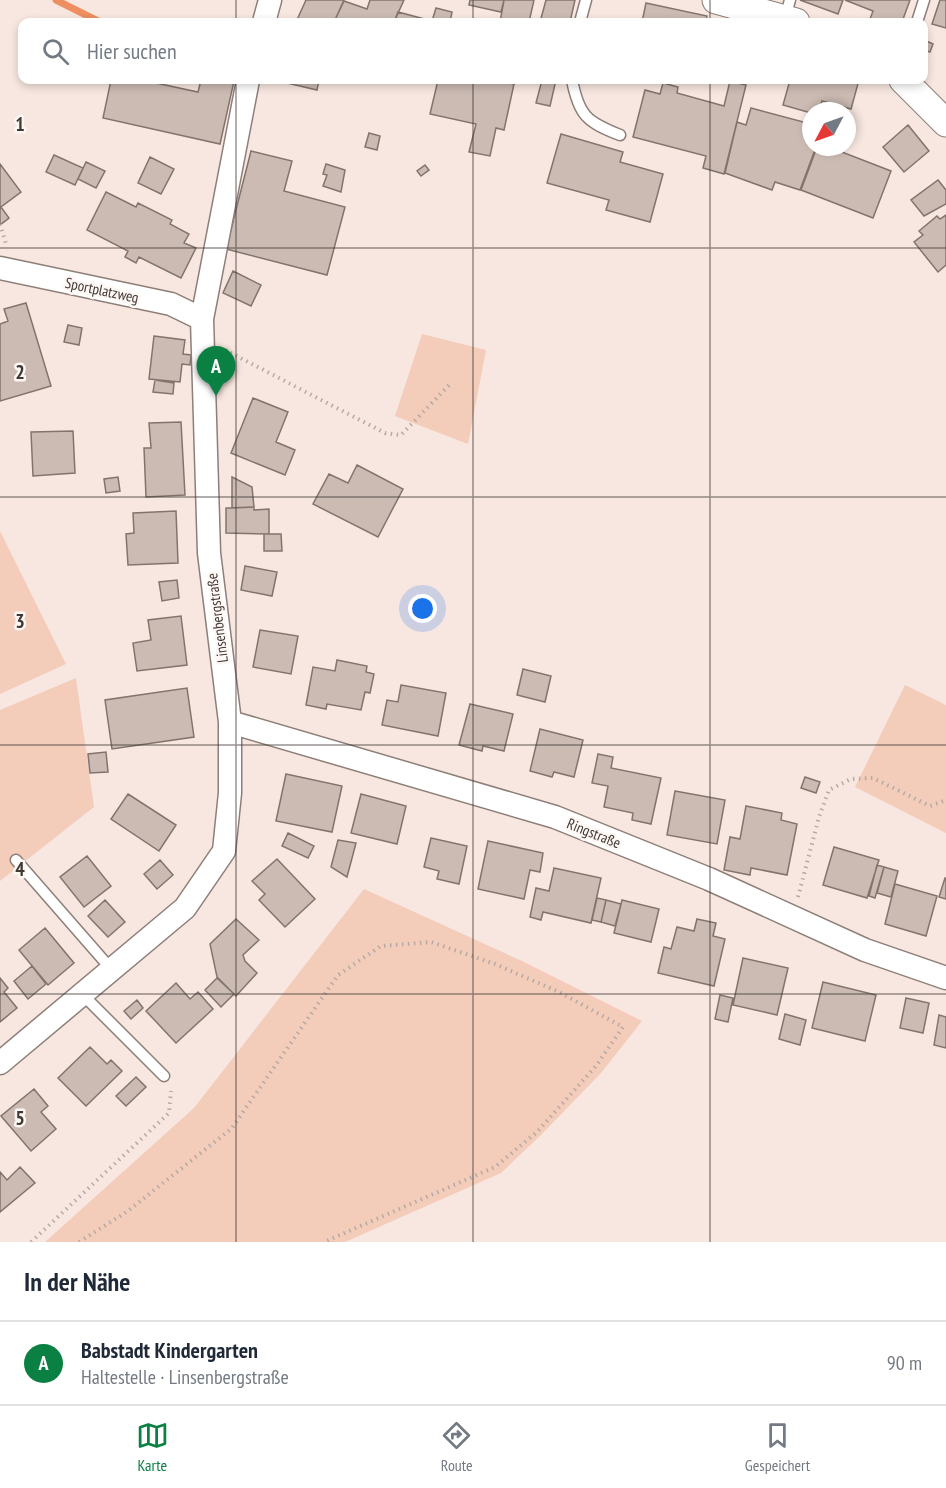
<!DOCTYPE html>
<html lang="de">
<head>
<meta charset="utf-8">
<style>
	:root { --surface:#fff; --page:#f2f2f3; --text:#1f2937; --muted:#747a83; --line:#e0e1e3; --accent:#0b8043 }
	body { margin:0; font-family:"PT Sans Narrow",sans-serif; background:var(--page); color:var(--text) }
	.compass { position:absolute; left:802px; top:102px; width:54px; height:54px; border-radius:50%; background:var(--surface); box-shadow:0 3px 9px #0003; rotate:229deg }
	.you { position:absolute; left:423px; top:609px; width:21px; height:21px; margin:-15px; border:4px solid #fff; border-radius:50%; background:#1a73e8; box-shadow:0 0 0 9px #1a73e833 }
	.badge { display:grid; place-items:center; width:39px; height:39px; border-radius:50%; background:var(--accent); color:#fff; font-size:20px; font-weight:700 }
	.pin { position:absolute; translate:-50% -50px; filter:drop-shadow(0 2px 3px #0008) }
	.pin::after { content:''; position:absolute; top:32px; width:21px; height:18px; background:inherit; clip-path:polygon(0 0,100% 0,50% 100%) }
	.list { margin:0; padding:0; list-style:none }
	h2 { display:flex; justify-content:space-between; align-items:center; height:78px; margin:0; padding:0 24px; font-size:26px }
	h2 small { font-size:20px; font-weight:400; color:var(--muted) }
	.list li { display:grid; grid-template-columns:39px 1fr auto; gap:18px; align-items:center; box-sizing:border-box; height:84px; padding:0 24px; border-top:2px solid var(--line) }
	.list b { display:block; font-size:22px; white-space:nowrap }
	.list p { margin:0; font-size:20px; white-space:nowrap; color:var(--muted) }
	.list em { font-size:20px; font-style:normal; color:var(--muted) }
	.icon { flex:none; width:33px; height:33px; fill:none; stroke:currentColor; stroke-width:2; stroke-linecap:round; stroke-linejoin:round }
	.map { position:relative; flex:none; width:946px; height:1242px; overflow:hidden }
	.search { position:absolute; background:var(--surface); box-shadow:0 3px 9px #0003; left:18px; right:18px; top:18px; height:66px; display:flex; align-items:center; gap:15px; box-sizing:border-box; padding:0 21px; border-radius:12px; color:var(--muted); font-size:22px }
	.sheet { height:162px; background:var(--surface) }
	nav { display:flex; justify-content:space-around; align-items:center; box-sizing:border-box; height:84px; border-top:2px solid var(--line); background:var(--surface); font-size:16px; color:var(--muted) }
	nav a { display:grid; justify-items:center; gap:3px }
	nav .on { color:var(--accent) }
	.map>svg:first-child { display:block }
	.green { fill:#f3ccba }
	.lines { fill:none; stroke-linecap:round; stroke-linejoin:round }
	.stream { stroke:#ed8f60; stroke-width:7 }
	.building { fill:#cbbbb3; stroke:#82746d; stroke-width:1.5 }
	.service-casing { stroke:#8d7f78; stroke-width:13 }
	.minor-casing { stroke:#8d7f78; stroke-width:25 }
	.tertiary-casing { stroke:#8d7f78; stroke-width:29 }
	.path { stroke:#b7aaa4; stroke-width:4; stroke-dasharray:1.5 4.5; stroke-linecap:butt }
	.service { stroke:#fff; stroke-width:10 }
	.minor { stroke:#fff; stroke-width:22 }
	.tertiary { stroke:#fff; stroke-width:27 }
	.grid { fill:none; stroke:#3f3936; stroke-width:1.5; stroke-opacity:0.55 }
	.labels { text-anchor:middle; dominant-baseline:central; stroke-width:5; stroke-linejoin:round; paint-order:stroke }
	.street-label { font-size:15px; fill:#3f3936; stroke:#fef7f4 }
	.grid-label { font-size:20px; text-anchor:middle; font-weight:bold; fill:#3f3936; stroke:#fef7f4; stroke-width:5; stroke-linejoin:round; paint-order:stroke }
</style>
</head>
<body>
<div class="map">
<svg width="946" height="1242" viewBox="0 0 946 1242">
	<rect width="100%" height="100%" fill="#f8e7e0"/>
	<path class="green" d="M422,334L486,350L468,444L395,416Z
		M0,531L66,664L0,694Z
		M76,678L94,807L0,881V710Z
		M905,685L946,705V833L855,787Z
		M364,889L524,962L642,1021L601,1073L541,1135L501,1173L345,1242H45L194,1108Z"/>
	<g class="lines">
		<path class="stream" d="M56,0L100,22"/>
	</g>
	<path class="building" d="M306,0H344L334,22H296Z
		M370,0H404L394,22H334L344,1L367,9Z
		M470,0H504L501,12L469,5Z
		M504,0H534L529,22H500Z
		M546,0H575L570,22H540Z
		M800,0H843L838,14Z
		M845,0H910L902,22H869L873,11Z
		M940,0H946V28L932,24Z
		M646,3L707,16L706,22H642Z
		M436,8L452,12L450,22H394L398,12L432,21Z
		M924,40L933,44L930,52L924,50Z
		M111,80H142L198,92L201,80L234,81L220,144L103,118Z
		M288,80H319L317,90L287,83Z
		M438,80H493L514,84L504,130L496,128L490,156L469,152L476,124L430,114Z
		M542,80H556L550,106L536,103Z
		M790,80H859L851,109L822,101L819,111L811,113L783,105Z
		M730,81L746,85L724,174L703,168L706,156L633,137L645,90L660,94L663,83L678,87L677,93L724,106Z
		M751,108L811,124V147H816L800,190L775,182L772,190L725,173L737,122L746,125Z
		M908,125L929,151L904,172L883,147Z
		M369,133L380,136L377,150L365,147Z
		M561,134L623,152L620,162L663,174L650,222L606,210L609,200L547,183Z
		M817,147H829L891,171L873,218L801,190Z
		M251,151L292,161L284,191L345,207L327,275L226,249Z
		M54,155L83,168L75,185L46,172Z
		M150,157L174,169L161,194L138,183Z
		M86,162L105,171L96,188L78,179Z
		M0,164L21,192L1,207L9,218L0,225Z
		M326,164L345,170L341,192L323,186L327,175L323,174Z
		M425,165L429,170L421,176L417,171Z
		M938,180L946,190V204L924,216L911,200Z
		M106,192L136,207L138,203L172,220L170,224L189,234L184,243L196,248L181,278L139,257L136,263L125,257L128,251L87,230Z
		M946,215V265L938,272L914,242L923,235L919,231L937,216L940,219Z
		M233,271L261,285L251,306L223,293Z
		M26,303L51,386L0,401V324L8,321L4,309Z
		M68,325L82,328L79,345L64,342Z
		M154,336L185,340L183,354L191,355L190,365L182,364L180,382L149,379Z
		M155,380L174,383L173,394L153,392Z
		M253,398L288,412L276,442L295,450L285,475L231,453Z
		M181,422L185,495L146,497L144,448H151L149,423Z
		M73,431L75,473L33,476L31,432Z
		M357,465L403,489L378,537L313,504L329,474L348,483Z
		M118,477L120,491L106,493L104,479Z
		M232,477L252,487L254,507L232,508Z
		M254,507V510L269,509V534L226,533V508Z
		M176,511L178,563L128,565L126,534L134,533L133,513Z
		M264,534H281L282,551H264Z
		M245,566L277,572L272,596L241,590Z
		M177,580L179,598L162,601L159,582Z
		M181,616L187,665L137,671L133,643L151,640L148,620Z
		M260,630L298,636L291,674L253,667Z
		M337,660L367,666L366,672L374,674L370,693L365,692L361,710L327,704L326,709L306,705L313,667L335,671Z
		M523,669L551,676L545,702L517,695Z
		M401,685L446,693L438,736L382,725L387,700L398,702Z
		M187,688L194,737L112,749L105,700Z
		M470,704L513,714L504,751L483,746L482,751L459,745Z
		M540,729L583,740L574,777L554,772L552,777L530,771Z
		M106,752L108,772L90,773L88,754Z
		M598,754L613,757L611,768L661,778L651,824L632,820L633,813L604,807L608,786L592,783Z
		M286,774L342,786L332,832L276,821Z
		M805,777L820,782L816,793L801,788Z
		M675,791L725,800L717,844L667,835Z
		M128,794L176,825L159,851L111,819Z
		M361,794L406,806L397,844L351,833Z
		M746,806L782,813L781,820L797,824L787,875L751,868L750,875L724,870L730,837L740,839Z
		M288,833L314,846L308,858L282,846Z
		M431,838L467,846L459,884L437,879L439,871L424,867Z
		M338,840L356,843L347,877L331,867Z
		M488,841L543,853L540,872L530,870L524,899L478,889Z
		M834,847L879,860L867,898L823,885Z
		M87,856L111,886L84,907L60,877Z
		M277,859L315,899L285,927L259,900L265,894L252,881Z
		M160,860L173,875L157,889L144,874Z
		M877,865L884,867L875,898L869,896Z
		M884,867L898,871L891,897L877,893Z
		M554,868L601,878L591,923L543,912L541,920L530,917L536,888L549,891Z
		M945,878H946V899L939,897Z
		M895,884L937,896L926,936L885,924Z
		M597,898L606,900L601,922L592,920Z
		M105,900L125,922L108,937L88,916Z
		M606,900L621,904L615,926L601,922Z
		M622,900L659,909L651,942L614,933Z
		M236,919L259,940L243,955L245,961L257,973L236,996L217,977L210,944Z
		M697,919L716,923L713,936L725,939L714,986L658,973L664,947L671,949L677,927L694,931Z
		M45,928L74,963L48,985L19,950Z
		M743,958L788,968L777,1015L733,1005Z
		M32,966L46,984L28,999L14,981Z
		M0,978L8,988L4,992L17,1008L0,1022Z
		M217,978L234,994L221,1007L205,990Z
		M823,982L876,995L865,1041L812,1028Z
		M176,983L190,999L198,992L213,1009L176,1043L146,1011Z
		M720,995L733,998L728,1022L715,1019Z
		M906,998L929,1003L923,1033L900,1028Z
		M137,1000L143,1008L131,1019L124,1011Z
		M785,1014L806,1020L800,1045L779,1039Z
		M939,1015L946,1017V1048L934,1045Z
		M90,1047L107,1064L111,1060L122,1071L86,1106L58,1078Z
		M136,1077L146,1087L126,1106L116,1096Z
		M34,1089L48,1106L41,1112L56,1129L31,1151L1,1116Z
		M20,1167L35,1183L0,1212V1172L7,1180Z"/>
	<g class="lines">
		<defs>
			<path id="service" d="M785,18L790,0
				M580,22L586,0
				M917,22L924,0
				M572,80C579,116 587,122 620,135
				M16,860L112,970
				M83,995L164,1076"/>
			<path id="minor" d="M264,22L270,0
				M0,268L171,304L202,319
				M230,722L555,817L709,879L865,950L946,978
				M0,1063L185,908L224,851L230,793V722L209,553L202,319L248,80"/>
			<path id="tertiary" d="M716,0L796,22
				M903,80L946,123"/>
		</defs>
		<use href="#service" class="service-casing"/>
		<use href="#minor" class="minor-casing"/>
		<use href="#tertiary" class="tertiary-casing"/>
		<path class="path" d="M0,224L7,247
			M225,350L385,433L401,435L452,382
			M798,897L819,817L829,790L851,779L873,778L930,806L946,800
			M31,1242L169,1113L171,1091
			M79,1242L128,1211L232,1128L338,975L381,946L431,942L495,964L559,992L623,1027L596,1066L537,1132L495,1167L324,1242"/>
		<use href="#service" class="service"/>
		<use href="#minor" class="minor"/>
		<use href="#tertiary" class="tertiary"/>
	</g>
	<path class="grid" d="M236,0V22M473,0V22M710,0V22M236,80V1242M473,80V1242M710,80V1242M0,248H946M0,497H946M0,745H946M0,994H946"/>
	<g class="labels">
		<g class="street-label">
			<text transform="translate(102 290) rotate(12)">Sportplatzweg</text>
			<text transform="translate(217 618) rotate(-97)">Linsenbergstraße</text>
			<text transform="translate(594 833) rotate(22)">Ringstraße</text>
		</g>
	</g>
	<g class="grid-label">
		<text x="20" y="131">1</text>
		<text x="20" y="379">2</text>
		<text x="20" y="628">3</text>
		<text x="20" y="876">4</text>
		<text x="20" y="1125">5</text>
	</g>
</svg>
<svg class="compass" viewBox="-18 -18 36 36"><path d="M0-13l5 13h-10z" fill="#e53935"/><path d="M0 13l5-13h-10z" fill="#747a83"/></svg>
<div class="you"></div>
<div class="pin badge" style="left:216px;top:396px">A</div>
<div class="search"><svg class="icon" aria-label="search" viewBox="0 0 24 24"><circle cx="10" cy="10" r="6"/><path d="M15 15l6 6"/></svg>Hier suchen</div>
</div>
<section class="sheet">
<h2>In der Nähe<small></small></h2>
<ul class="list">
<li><span class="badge">A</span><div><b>Babstadt Kindergarten</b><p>Haltestelle · Linsenbergstraße</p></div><em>90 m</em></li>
</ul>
</section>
<nav>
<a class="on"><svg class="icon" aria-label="map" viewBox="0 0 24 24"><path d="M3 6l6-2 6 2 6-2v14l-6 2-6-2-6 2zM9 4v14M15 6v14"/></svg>Karte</a>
<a><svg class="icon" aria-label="directions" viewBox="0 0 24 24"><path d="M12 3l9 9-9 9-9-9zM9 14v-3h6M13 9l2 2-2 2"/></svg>Route</a>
<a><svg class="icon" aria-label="saved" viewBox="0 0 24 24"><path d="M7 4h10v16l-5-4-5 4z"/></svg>Gespeichert</a>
</nav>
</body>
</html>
